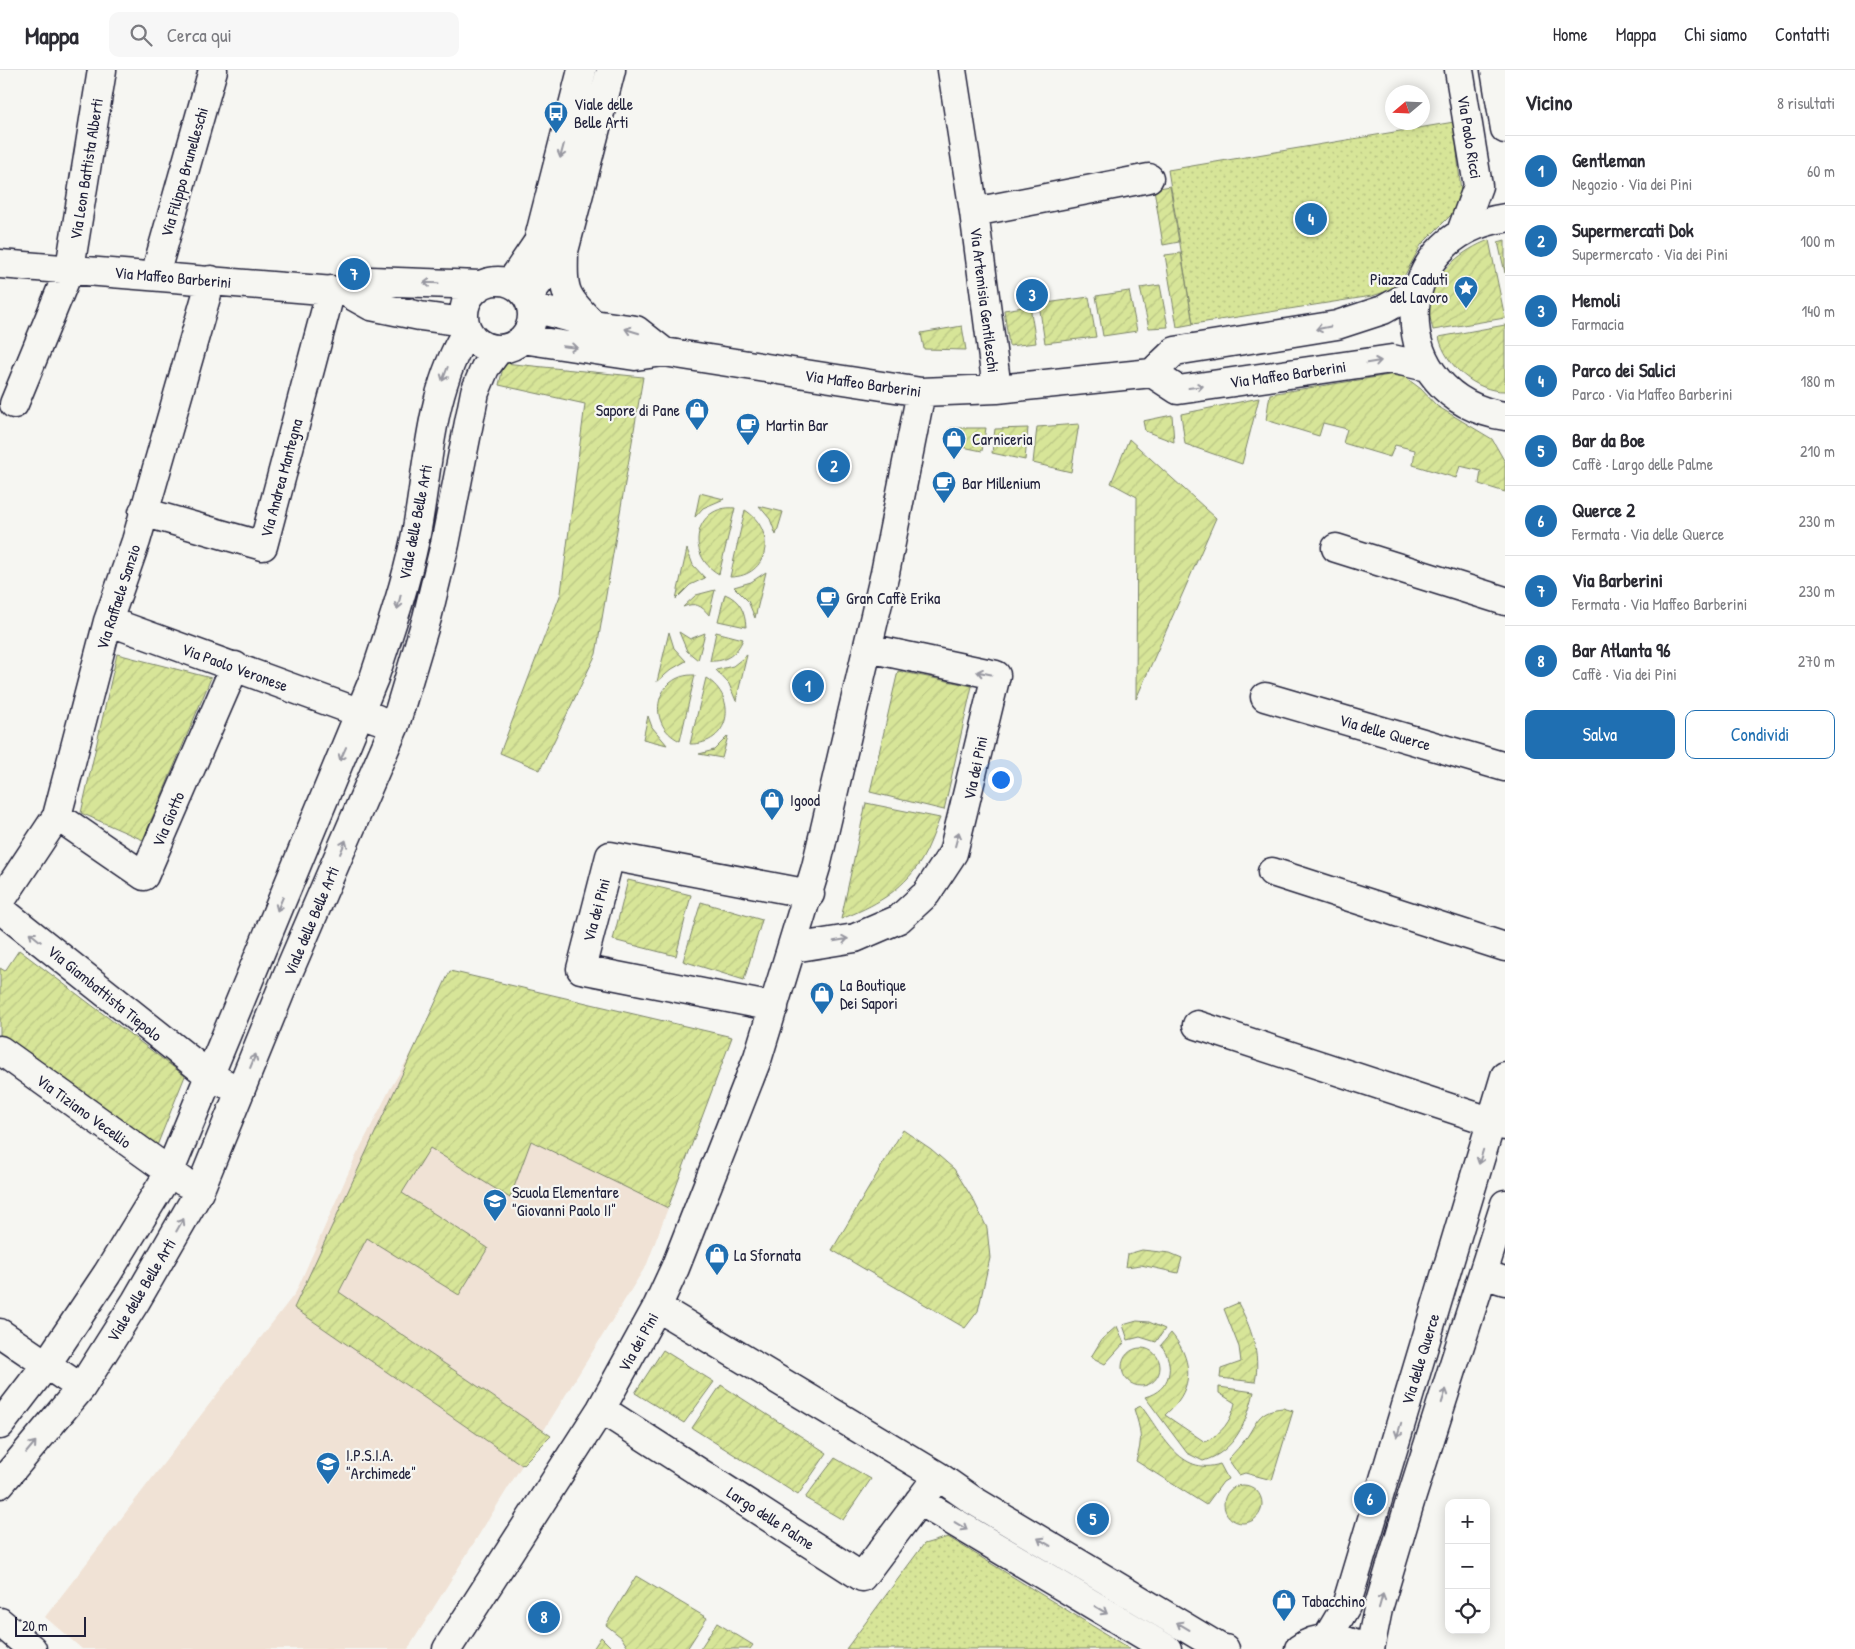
<!DOCTYPE html>
<html lang="it">
<head>
<meta charset="utf-8">
<style>
	:root { --surface:#fff; --page:#f7f7f7; --text:#2b2b33; --muted:#7c7c81; --line:#e1e1e2; --accent:#1f6fb2 }
	body { margin:0; font-family:"Patrick Hand",sans-serif; background:var(--page); color:var(--text) }
	.controls { position:absolute; right:15px; bottom:15px; display:grid; overflow:hidden; border-radius:10px; box-shadow:0 2px 12px #0003 }
	.controls button { width:45px; height:45px; display:grid; place-items:center; padding:0; border:0; border-bottom:1px solid var(--line); background:var(--surface); color:var(--text); font:25px sans-serif }
	.compass { position:absolute; left:1385px; top:15px; width:45px; height:45px; border-radius:50%; background:var(--surface); box-shadow:0 2px 12px #0003; rotate:251deg }
	.scale { position:absolute; left:15px; bottom:12px; width:71px; box-sizing:border-box; padding-left:5px; border:2px solid #22223b; border-top:0; font-size:14px; line-height:18px; white-space:nowrap; color:#22223b; -webkit-text-stroke:4px #f6f6f2; paint-order:stroke }
	.you { position:absolute; left:1000px; top:709px; width:18px; height:18px; margin:-12px; border:4px solid #fff; border-radius:50%; background:#1a73e8; box-shadow:0 0 0 8px #1a73e833 }
	.badge { display:grid; place-items:center; width:32px; height:32px; border-radius:50%; background:var(--accent); color:#fff; font-size:16px; font-weight:700 }
	.pin { position:absolute; translate:-50% -50%; border:2px solid #fff; box-shadow:0 1px 5px #0006 }
	.list { margin:0; padding:0; list-style:none }
	h2 { display:flex; justify-content:space-between; align-items:center; height:65px; margin:0; padding:0 20px; font-size:21px }
	h2 small { font-size:16px; font-weight:400; color:var(--muted) }
	.list li { display:grid; grid-template-columns:32px 1fr auto; gap:15px; align-items:center; box-sizing:border-box; height:70px; padding:0 20px; border-top:1px solid var(--line) }
	.list b { display:block; font-size:19px; white-space:nowrap }
	.list p { margin:0; font-size:16px; white-space:nowrap; color:var(--muted) }
	.list em { font-size:16px; font-style:normal; color:var(--muted) }
	.actions { display:flex; gap:10px; padding:15px 20px }
	.actions a { flex:1; padding:11px 0; border:1px solid var(--accent); border-radius:10px; text-align:center; font-size:18px; color:var(--accent) }
	.actions .main { background:var(--accent); color:#fff }
	.icon { flex:none; width:28px; height:28px; fill:none; stroke:currentColor; stroke-width:2; stroke-linecap:round; stroke-linejoin:round }
	.map { position:relative; flex:none; width:1505px; height:1579px; overflow:hidden }
	header { display:flex; align-items:center; gap:30px; box-sizing:border-box; height:70px; padding:0 25px; background:var(--surface); border-bottom:1px solid var(--line) }
	header strong { font-size:24px }
	nav { display:flex; gap:28px; margin-inline-start:auto; font-size:18px }
	.search { width:350px; height:45px; background:var(--page); display:flex; align-items:center; gap:12px; box-sizing:border-box; padding:0 18px; border-radius:10px; color:var(--muted); font-size:19px }
	main { display:flex }
	aside { flex:1; background:var(--surface) }
	.map>svg:first-child { display:block }
	.built { fill:#f0e2d5 }
	.park { fill:url(#park-dots); stroke:#7c846a }
	.garden { fill:url(#garden-furrows); stroke:#7c846a }
	.lines { fill:none; stroke-linecap:round; stroke-linejoin:round }
	.minor-casing { stroke:#22223b; stroke-width:31 }
	.minor { stroke:#f6f6f2; stroke-width:28 }
	.oneway { stroke:#9797a0 }
	.labels { text-anchor:middle; dominant-baseline:central; stroke-width:4.5; stroke-linejoin:round; paint-order:stroke }
	.poi-label { font-size:16px; fill:#22223b; stroke:#f6f6f2; text-anchor:start }
	.street-label { font-size:16px; fill:#22223b; stroke:#f6f6f2 }
</style>
</head>
<body>
<header>
<strong>Mappa</strong>
<div class="search"><svg class="icon" aria-label="search" viewBox="0 0 24 24"><circle cx="10" cy="10" r="6"/><path d="M15 15l6 6"/></svg>Cerca qui</div>
<nav><a>Home</a><a>Mappa</a><a>Chi siamo</a><a>Contatti</a></nav>
</header>
<main>
<div class="map">
<svg width="1505" height="1579" viewBox="0 0 1505 1579">
	<defs>
		<pattern id="park-dots" width="8" height="8" patternUnits="userSpaceOnUse" patternTransform="scale(1.25)"><rect width="8" height="8" fill="#d7e598"/><path d="M2 2h.1M6 6h.1" fill="none" stroke="#b8c484" stroke-width="1.8" stroke-linecap="round"/></pattern>
		<pattern id="garden-furrows" width="10" height="10" patternUnits="userSpaceOnUse" patternTransform="scale(1.25)"><rect width="10" height="10" fill="#d7e598"/><path d="M-1 1l2-2M0 10L10 0M9 11l2-2" fill="none" stroke="#b8c484"/></pattern>
	</defs>
	<rect width="100%" height="100%" fill="#f6f6f2"/>
	<filter id="ink" filterUnits="userSpaceOnUse"><feTurbulence type="fractalNoise" baseFrequency=".02" numOctaves="2"/><feDisplacementMap in="SourceGraphic" scale="10" xChannelSelector="R" yChannelSelector="G"/><feConvolveMatrix kernelMatrix="1 2 1 2 8 2 1 2 1" color-interpolation-filters="sRGB"/></filter>
	<g filter="url(#ink)">
		<path class="built" d="M428,955L732,967L647,1194L408,1579H82L45,1547L296,1222L354,1090L390,1019Z"/>
		<path class="park" d="M1454,52L1461,122L1457,139L1421,175L1398,218L1372,226L1193,254L1168,100Z
			M948,1467L1130,1579H846L924,1474Z"/>
		<path class="garden" d="M1170,116L1179,172L1163,175L1154,119Z
			M1489,170L1505,248L1433,260C1431,251 1427,239 1429,229C1437,200 1463,180 1489,170Z
			M1505,170V203L1498,172Z
			M1181,183L1193,254L1177,257L1165,185Z
			M1160,215L1168,257L1149,258L1140,218Z
			M1129,221L1137,261L1103,266L1096,226Z
			M1089,227L1096,267L1045,273L1039,234Z
			M1030,236L1036,273L1009,276L1004,240Z
			M1505,255V321C1476,322 1445,295 1439,267Z
			M962,256L966,280L924,279L921,263Z
			M504,293L643,307L596,584L540,700L500,683L561,523L585,334L499,315Z
			M1390,305L1405,307L1421,319L1437,336L1492,369L1505,392V422L1479,414L1481,401L1460,396L1456,408L1413,395L1415,380L1395,375L1390,387L1343,373L1347,359L1323,353L1319,366L1266,350L1270,324Z
			M1259,328L1242,394L1185,374L1181,344Z
			M1172,345L1174,372L1145,361L1143,351Z
			M1079,354L1071,402L1033,393L1037,357Z
			M951,358H986L982,381L948,374Z
			M1028,358L1025,390L992,383L995,359Z
			M1129,369L1216,448L1136,629L1137,427L1111,413Z
			M700,423L724,429L703,438L695,447Z
			M759,436L783,442L776,465L770,449Z
			M735,438L719,504C684,485 695,434 735,438Z
			M745,440C777,460 770,507 730,507Z
			M687,479L693,495L705,508L690,515L676,529Z
			M766,502L755,548L748,531L734,517L751,512Z
			M715,520L709,545C701,535 695,532 683,537L696,525Z
			M725,524C740,530 745,542 746,557L718,551Z
			M669,562L674,578L686,591L672,599L657,612Z
			M679,562L690,569L705,563L698,590L687,581Z
			M716,562L743,569C737,584 726,592 710,591Z
			M117,584L211,608L143,770L81,743Z
			M747,585L736,631L729,614L716,600L733,596Z
			M898,601L972,616L944,740L870,722Z
			M695,605L680,671C644,654 656,603 695,605Z
			M706,608C739,628 730,675 690,674Z
			M648,646L652,657L667,675L643,669Z
			M728,666L722,688L699,684L714,680Z
			M866,733L940,748C934,762 929,778 921,791C901,822 874,836 841,849Z
			M628,810L691,825L676,886L613,870Z
			M701,832L762,850L744,910L683,891Z
			M19,880L185,1006L154,1083L0,970V898L5,901Z
			M450,901L732,967L668,1138L531,1071L510,1128L430,1078L402,1123L488,1178L459,1225L367,1168L339,1222L551,1366L522,1395L294,1238Z
			M903,1060L931,1079L954,1099L974,1131L987,1158L990,1188L978,1241L965,1258L832,1180Z
			M1142,1180L1170,1183L1182,1188L1178,1203L1141,1195L1126,1197L1128,1184Z
			M1238,1233C1251,1257 1261,1285 1255,1312L1220,1308L1221,1299L1241,1292L1239,1277L1224,1239Z
			M1137,1251L1149,1252L1165,1259L1156,1272L1140,1267L1128,1270L1123,1255Z
			M1117,1256L1124,1273L1105,1294L1091,1287L1102,1269Z
			M1171,1263C1188,1283 1195,1308 1178,1331C1175,1336 1169,1341 1165,1345L1205,1372C1222,1363 1231,1352 1235,1333L1219,1323V1317L1254,1322C1247,1351 1235,1382 1203,1391L1187,1383L1145,1327C1171,1320 1176,1295 1161,1275Z
			M1122 1297a19 19 0 1 1 38 0a19 19 0 1 1-38 0Z
			M663,1280L714,1312L684,1353L635,1323Z
			M721,1315L827,1383L798,1425L692,1358Z
			M1141,1336C1162,1363 1180,1407 1220,1394L1228,1409L1223,1412L1206,1435L1136,1391C1143,1370 1141,1361 1134,1339Z
			M1283,1338L1293,1341L1272,1410L1245,1403L1239,1405L1228,1389C1235,1382 1241,1375 1247,1367C1258,1350 1259,1340 1283,1338Z
			M835,1388L871,1409L843,1450L805,1428Z
			M1224 1434a19 19 0 1 1 38 0a19 19 0 1 1-38 0Z
			M636,1506L707,1548L687,1579H629L621,1567L606,1555Z
			M717,1553L753,1575L750,1579H700Z
			M601,1567L613,1579H593Z"/>
		<g class="lines">
			<defs>
				<path id="minor" d="M952,0L974,142L997,319
					M1459,0L1478,116L1461,162
					M1495,0L1505,59
					M974,142L1149,108
					M1505,148C1384,165 1385,328 1505,346
					M564,181C563,221 563,226 593,254
					M0,194L346,222L371,236L420,246L464,252
					M155,205L213,0
					M464 245a34 34 0 1 1 68 0a34 34 0 1 1-68 0Z
					M511,212L538,172L582,0
					M346,222L370,211L480,215
					M527,227L564,181L611,0
					M531,237L593,254L636,260L664,282
					M522,269L635,286L664,282L921,322L997,319L1152,303L1178,320L1392,289L1427,297
					M1152,303L1175,281L1337,255L1383,240L1417,221
					M14,334L70,198L102,0
					M143,442L263,476L331,220
					M1336,478L1505,531
					M108,551L377,649
					M1265,627L1505,697
					M57,746L144,806L235,596
					M1272,802L1505,877
					M0,832L57,746L108,551L136,471L211,210
					M0,839L210,1006L226,1014
					M793,878L855,868L899,849L926,824L953,783L996,605L868,578
					M774,937L581,899L610,786L810,824
					M1197,955L1505,1056
					M0,980L184,1112
					M1483,1204L1505,1211
					M0,1263L81,1318
					M601,1339L862,1507L938,1406L657,1237
					M0,1355L46,1295L107,1204L169,1103L374,608C389,563 405,517 415,469C429,400 428,323 467,261
					M938,1406L971,1429L1220,1578L1225,1579
					M0,1414L81,1318L136,1231L199,1122L289,901L395,655L427,548L445,474L475,322L485,298L499,279
					M919,1431L1167,1579
					M0,1552L32,1579
					M1327,1568L1346,1536L1505,1006
					M447,1579L601,1339L657,1237L675,1198L758,987L816,797L885,503L921,322
					M1299,1579C1319,1564 1345,1567 1365,1579
					M1370,1579L1378,1539L1410,1432L1505,1134"/>
			</defs>
			<use href="#minor" class="minor-casing"/>
			<use href="#minor" class="minor"/>
		</g>
		<defs><path id="oneway-shaft" d="M-6 0H5M1.5-3L5.5 0L1.5 3" fill="none" stroke-width="1.6" stroke-linecap="round" stroke-linejoin="round" transform="scale(1.25)"/></defs>
		<g class="oneway">
			<use href="#oneway-shaft" transform="translate(562 81) rotate(105)"/>
			<use href="#oneway-shaft" transform="translate(431 213) rotate(-178)"/>
			<use href="#oneway-shaft" transform="translate(1323 258) rotate(169)"/>
			<use href="#oneway-shaft" transform="translate(632 261) rotate(-163)"/>
			<use href="#oneway-shaft" transform="translate(570 277) rotate(6)"/>
			<use href="#oneway-shaft" transform="translate(1374 292) rotate(-9)"/>
			<use href="#oneway-shaft" transform="translate(445 304) rotate(111)"/>
			<use href="#oneway-shaft" transform="translate(1196 317) rotate(-8)"/>
			<use href="#oneway-shaft" transform="translate(399 532) rotate(104)"/>
			<use href="#oneway-shaft" transform="translate(984 603) rotate(-168)"/>
			<use href="#oneway-shaft" transform="translate(343 684) rotate(114)"/>
			<use href="#oneway-shaft" transform="translate(957 769) rotate(-75)"/>
			<use href="#oneway-shaft" transform="translate(343 777) rotate(-67)"/>
			<use href="#oneway-shaft" transform="translate(280 834) rotate(113)"/>
			<use href="#oneway-shaft" transform="translate(35 867) rotate(-141)"/>
			<use href="#oneway-shaft" transform="translate(841 870) rotate(-10)"/>
			<use href="#oneway-shaft" transform="translate(253 991) rotate(-68)"/>
			<use href="#oneway-shaft" transform="translate(1481 1087) rotate(107)"/>
			<use href="#oneway-shaft" transform="translate(180 1155) rotate(-60)"/>
			<use href="#oneway-shaft" transform="translate(1444 1326) rotate(-72)"/>
			<use href="#oneway-shaft" transform="translate(1399 1360) rotate(107)"/>
			<use href="#oneway-shaft" transform="translate(31 1377) rotate(-50)"/>
			<use href="#oneway-shaft" transform="translate(961 1456) rotate(31)"/>
			<use href="#oneway-shaft" transform="translate(1044 1472) rotate(-149)"/>
			<use href="#oneway-shaft" transform="translate(1381 1531) rotate(-74)"/>
			<use href="#oneway-shaft" transform="translate(1101 1540) rotate(31)"/>
			<use href="#oneway-shaft" transform="translate(1183 1556) rotate(-149)"/>
		</g>
	</g>
	<defs>
		<symbol id="bus-pin" viewBox="-11 -11 22 30"><path d="M0 17L-7.5 6A9.5 9.5 0 1 1 7.5 6Z" fill="#1f6fb2" stroke="#f6f6f2"/><path d="M-5-6H5V4H4V6H2V4H-2V6H-4V4H-5ZM-3.5-4V0h7V-4ZM-3.5 1.2v1.5H-2V1.2ZM2 1.2v1.5H3.5V1.2Z" fill="#fff"/></symbol>
		<symbol id="sight-pin" viewBox="-11 -11 22 30"><path d="M0 17L-7.5 6A9.5 9.5 0 1 1 7.5 6Z" fill="#1f6fb2" stroke="#f6f6f2"/><path d="M0-6L1.8-2.2L6-1.7L2.9 1.2L3.7 5.4L0 3.3L-3.7 5.4L-2.9 1.2L-6-1.7L-1.8-2.2Z" fill="#fff"/></symbol>
		<symbol id="shop-pin" viewBox="-11 -11 22 30"><path d="M0 17L-7.5 6A9.5 9.5 0 1 1 7.5 6Z" fill="#1f6fb2" stroke="#f6f6f2"/><path d="M-5-2.5h2.3a2.7 3.5 0 0 1 5.4 0H5L5.5 6h-11ZM-1.5-2.5h3a1.5 2.3 0 0 0-3 0Z" fill="#fff"/></symbol>
		<symbol id="cafe-pin" viewBox="-11 -11 22 30"><path d="M0 17L-7.5 6A9.5 9.5 0 1 1 7.5 6Z" fill="#1f6fb2" stroke="#f6f6f2"/><path d="M-5.5-4.5H6V0H3Q3 3.5 0 3.5H-2.5Q-5.5 3.5-5.5 0ZM3-3.2v2h1.7v-2ZM-6 4.5H4V6H-6Z" fill="#fff"/></symbol>
		<symbol id="school-pin" viewBox="-11 -11 22 30"><path d="M0 17L-7.5 6A9.5 9.5 0 1 1 7.5 6Z" fill="#1f6fb2" stroke="#f6f6f2"/><path d="M0-5L7-2L0 1L-7-2ZM-4 1L0 2.5L4 1V4Q0 6-4 4Z" fill="#fff"/></symbol>
		<symbol id="university-pin" viewBox="-11 -11 22 30"><path d="M0 17L-7.5 6A9.5 9.5 0 1 1 7.5 6Z" fill="#1f6fb2" stroke="#f6f6f2"/><path d="M0-5L7-2L0 1L-7-2ZM-4 1L0 2.5L4 1V4Q0 6-4 4Z" fill="#fff"/></symbol>
	</defs>
	<g fill-rule="evenodd">
		<use href="#bus-pin" x="542" y="29" width="28" height="38"/>
		<use href="#sight-pin" x="1452" y="204" width="28" height="38"/>
		<use href="#shop-pin" x="683" y="326" width="28" height="38"/>
		<use href="#cafe-pin" x="734" y="341" width="28" height="38"/>
		<use href="#shop-pin" x="940" y="355" width="28" height="38"/>
		<use href="#cafe-pin" x="930" y="399" width="28" height="38"/>
		<use href="#cafe-pin" x="814" y="514" width="28" height="38"/>
		<use href="#shop-pin" x="758" y="716" width="28" height="38"/>
		<use href="#shop-pin" x="808" y="910" width="28" height="38"/>
		<use href="#school-pin" x="481" y="1117" width="28" height="38"/>
		<use href="#shop-pin" x="703" y="1171" width="28" height="38"/>
		<use href="#university-pin" x="314" y="1380" width="28" height="38"/>
		<use href="#shop-pin" x="1270" y="1517" width="28" height="38"/>
	</g>
	<g class="labels">
		<g class="poi-label">
			<text x="574" y="34">Viale delle<tspan x="574" dy="18">Belle Arti</tspan></text>
			<text x="1448" y="209" text-anchor="end">Piazza Caduti<tspan x="1448" dy="18">del Lavoro</tspan></text>
			<text x="680" y="340" text-anchor="end">Sapore di Pane</text>
			<text x="766" y="355">Martin Bar</text>
			<text x="972" y="369">Carniceria</text>
			<text x="962" y="413">Bar Millenium</text>
			<text x="846" y="528">Gran Caffè Erika</text>
			<text x="790" y="730">Igood</text>
			<text x="840" y="915">La Boutique<tspan x="840" dy="18">Dei Sapori</tspan></text>
			<text x="512" y="1122">Scuola Elementare<tspan x="512" dy="18">"Giovanni Paolo II"</tspan></text>
			<text x="734" y="1185">La Sfornata</text>
			<text x="346" y="1385">I.P.S.I.A.<tspan x="346" dy="18">"Archimede"</tspan></text>
			<text x="1302" y="1531">Tabacchino</text>
		</g>
		<g class="street-label">
			<text transform="translate(1470 67) rotate(81)">Via Paolo Ricci</text>
			<text transform="translate(86 99) rotate(-81)">Via Leon Battista Alberti</text>
			<text transform="translate(184 102) rotate(-74)">Via Filippo Brunelleschi</text>
			<text transform="translate(173 207) rotate(5)">Via Maffeo Barberini</text>
			<text transform="translate(985 230) rotate(83)">Via Artemisia Gentileschi</text>
			<text transform="translate(1288 304) rotate(-8)">Via Maffeo Barberini</text>
			<text transform="translate(863 313) rotate(8)">Via Maffeo Barberini</text>
			<text transform="translate(281 408) rotate(-75)">Via Andrea Mantegna</text>
			<text transform="translate(415 452) rotate(-79)">Viale delle Belle Arti</text>
			<text transform="translate(118 527) rotate(-72)">Via Raffaele Sanzio</text>
			<text transform="translate(235 597) rotate(20)">Via Paolo Veronese</text>
			<text transform="translate(1385 662) rotate(16)">Via delle Querce</text>
			<text transform="translate(975 698) rotate(-78)">Via dei Pini</text>
			<text transform="translate(168 749) rotate(-67)">Via Giotto</text>
			<text transform="translate(596 840) rotate(-75)">Via dei Pini</text>
			<text transform="translate(311 851) rotate(-67)">Viale delle Belle Arti</text>
			<text transform="translate(105 923) rotate(39)">Via Giambattista Tiepolo</text>
			<text transform="translate(84 1041) rotate(36)">Via Tiziano Vecellio</text>
			<text transform="translate(141 1220) rotate(-59)">Viale delle Belle Arti</text>
			<text transform="translate(638 1272) rotate(-61)">Via dei Pini</text>
			<text transform="translate(1420 1289) rotate(-73)">Via delle Querce</text>
			<text transform="translate(771 1448) rotate(33)">Largo delle Palme</text>
		</g>
	</g>
</svg>
<div class="controls">
<button>+</button>
<button>−</button>
<button><svg class="icon" aria-label="locate" viewBox="0 0 24 24"><circle cx="12" cy="12" r="6"/><path d="M12 2v4M12 18v4M2 12h4M18 12h4"/></svg></button>
</div>
<svg class="compass" viewBox="-18 -18 36 36"><path d="M0-13l5 13h-10z" fill="#e53935"/><path d="M0 13l5-13h-10z" fill="#7c7c81"/></svg>
<div class="scale">20 m</div>
<div class="you"></div>
<div class="pin badge" style="left:808px;top:616px">1</div>
<div class="pin badge" style="left:834px;top:396px">2</div>
<div class="pin badge" style="left:1032px;top:225px">3</div>
<div class="pin badge" style="left:1311px;top:149px">4</div>
<div class="pin badge" style="left:1093px;top:1449px">5</div>
<div class="pin badge" style="left:1370px;top:1429px">6</div>
<div class="pin badge" style="left:354px;top:204px">7</div>
<div class="pin badge" style="left:544px;top:1547px">8</div>
</div>
<aside>
<h2>Vicino<small>8 risultati</small></h2>
<ul class="list">
<li><span class="badge">1</span><div><b>Gentleman</b><p>Negozio · Via dei Pini</p></div><em>60 m</em></li>
<li><span class="badge">2</span><div><b>Supermercati Dok</b><p>Supermercato · Via dei Pini</p></div><em>100 m</em></li>
<li><span class="badge">3</span><div><b>Memoli</b><p>Farmacia</p></div><em>140 m</em></li>
<li><span class="badge">4</span><div><b>Parco dei Salici</b><p>Parco · Via Maffeo Barberini</p></div><em>180 m</em></li>
<li><span class="badge">5</span><div><b>Bar da Boe</b><p>Caffè · Largo delle Palme</p></div><em>210 m</em></li>
<li><span class="badge">6</span><div><b>Querce 2</b><p>Fermata · Via delle Querce</p></div><em>230 m</em></li>
<li><span class="badge">7</span><div><b>Via Barberini</b><p>Fermata · Via Maffeo Barberini</p></div><em>230 m</em></li>
<li><span class="badge">8</span><div><b>Bar Atlanta 96</b><p>Caffè · Via dei Pini</p></div><em>270 m</em></li>
</ul>
<div class="actions"><a class="main">Salva</a><a>Condividi</a></div>
</aside>
</main>
</body>
</html>
